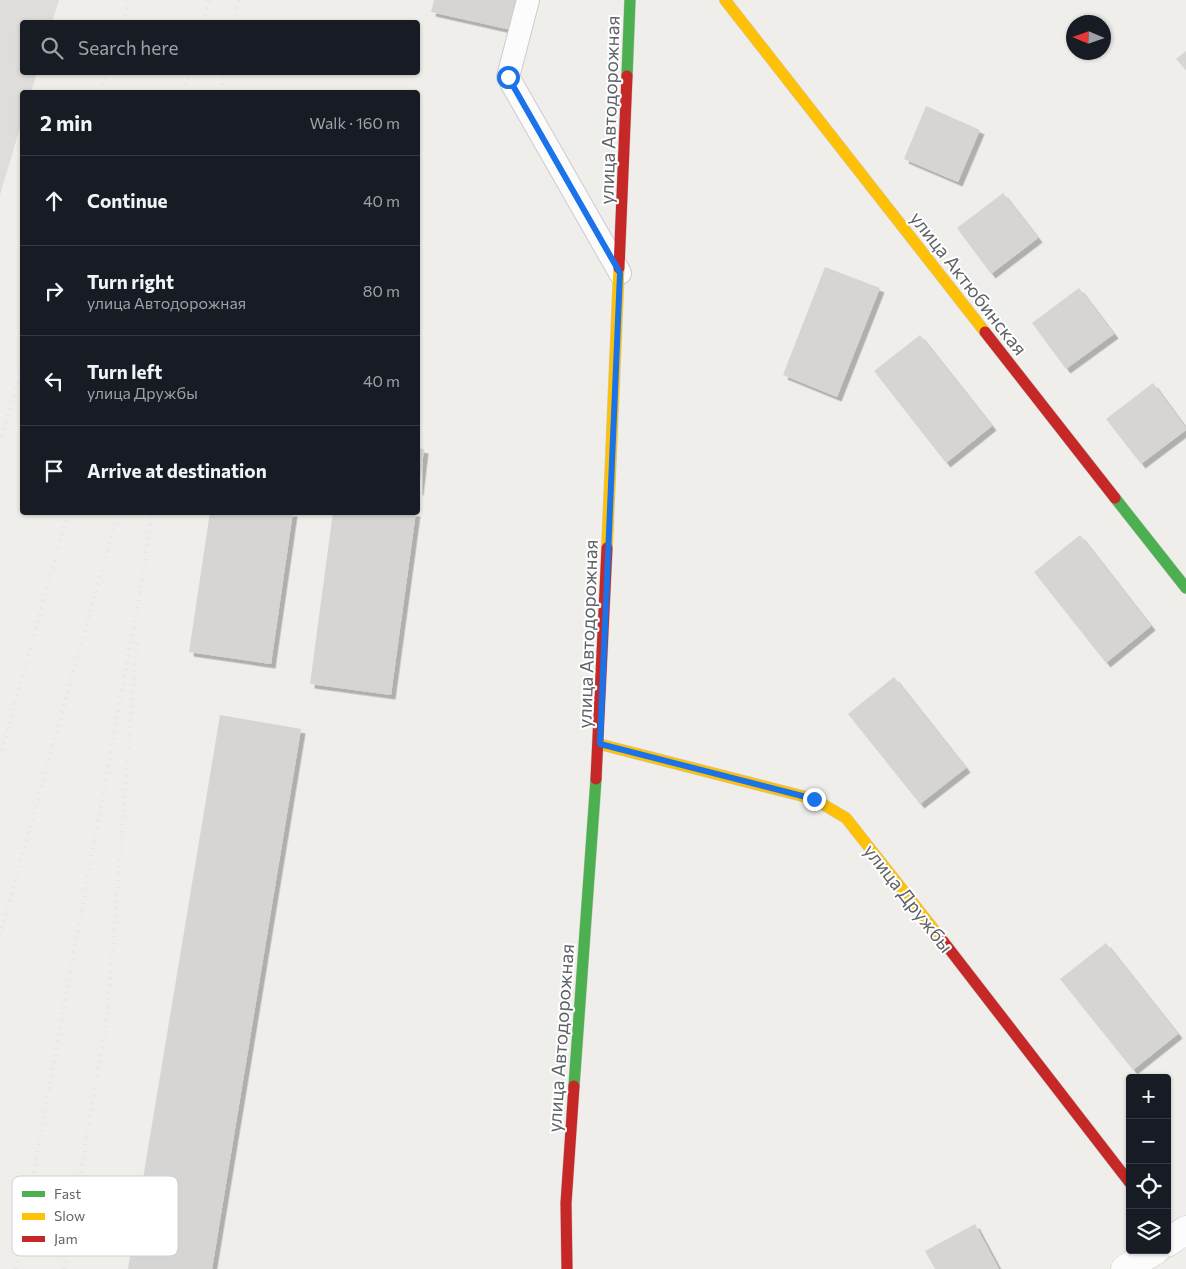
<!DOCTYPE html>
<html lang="en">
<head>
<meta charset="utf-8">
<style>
	:root { --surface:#171b24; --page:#20242c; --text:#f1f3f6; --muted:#9ea1a6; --line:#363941 }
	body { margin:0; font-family:Commissioner,sans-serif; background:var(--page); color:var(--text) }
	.controls { position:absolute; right:15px; bottom:15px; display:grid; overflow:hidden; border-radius:5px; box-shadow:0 1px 4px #0004 }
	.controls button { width:45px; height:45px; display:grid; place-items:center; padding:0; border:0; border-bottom:1px solid var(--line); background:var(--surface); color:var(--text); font:25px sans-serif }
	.compass { position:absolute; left:1066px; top:15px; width:45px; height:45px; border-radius:50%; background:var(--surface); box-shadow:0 1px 4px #0004; rotate:272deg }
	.stop { position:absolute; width:15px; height:15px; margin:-11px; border:4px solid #1a73e8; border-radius:50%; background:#fff }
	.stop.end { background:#1a73e8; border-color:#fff; box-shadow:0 1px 5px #0008 }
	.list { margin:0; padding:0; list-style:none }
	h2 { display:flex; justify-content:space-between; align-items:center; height:65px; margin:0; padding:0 20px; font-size:21px }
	h2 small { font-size:16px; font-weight:400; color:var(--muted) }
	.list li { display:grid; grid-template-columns:32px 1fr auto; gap:15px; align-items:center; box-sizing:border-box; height:90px; padding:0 20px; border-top:1px solid var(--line) }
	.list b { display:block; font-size:19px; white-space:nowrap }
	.list p { margin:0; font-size:16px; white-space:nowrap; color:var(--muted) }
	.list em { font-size:16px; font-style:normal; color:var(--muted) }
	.icon { flex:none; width:28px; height:28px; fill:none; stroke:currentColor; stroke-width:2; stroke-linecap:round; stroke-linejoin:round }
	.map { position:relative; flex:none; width:1186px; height:1269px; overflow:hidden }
	.search { position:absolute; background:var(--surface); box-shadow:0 1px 4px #0004; left:20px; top:20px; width:400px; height:55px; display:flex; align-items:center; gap:12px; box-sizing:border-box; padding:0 18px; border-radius:5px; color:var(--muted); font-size:19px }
	.panel { position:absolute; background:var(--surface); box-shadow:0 1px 4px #0004; left:20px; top:90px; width:400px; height:425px; border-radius:5px }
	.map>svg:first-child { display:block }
	.industrial { fill:#dfddda }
	.building { fill:#d6d5d3; filter:url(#shadow) }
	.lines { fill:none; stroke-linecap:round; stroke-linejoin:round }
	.lane-casing { stroke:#cbcccc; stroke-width:24 }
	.street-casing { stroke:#cbcccc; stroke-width:29 }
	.fast-casing { stroke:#cacacb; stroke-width:12 }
	.slow-casing { stroke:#cacacb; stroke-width:12 }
	.jam-casing { stroke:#cacacb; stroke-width:12 }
	.lane { stroke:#fdfcfc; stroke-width:22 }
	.street { stroke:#fdfcfc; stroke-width:28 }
	.fast { stroke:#4caf50; stroke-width:11 }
	.slow { stroke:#ffc107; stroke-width:11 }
	.jam { stroke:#c62828; stroke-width:11 }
	.rail { stroke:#e4e4e4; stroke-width:4; stroke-dasharray:1 6; stroke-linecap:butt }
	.route { stroke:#1a73e8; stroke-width:6 }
	.labels { text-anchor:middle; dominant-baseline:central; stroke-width:4; stroke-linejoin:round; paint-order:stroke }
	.street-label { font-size:19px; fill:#5f6368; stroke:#fff }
	.key { fill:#fff; stroke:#cfd0d2; stroke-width:1 }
	.key-label { font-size:14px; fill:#5f6368 }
</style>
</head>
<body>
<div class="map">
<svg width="1186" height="1269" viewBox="0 0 1186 1269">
	<defs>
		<filter id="shadow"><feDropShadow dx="4.5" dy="4.5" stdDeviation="0" flood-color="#0004"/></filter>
	</defs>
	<rect width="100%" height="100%" fill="#efeeea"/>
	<path class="industrial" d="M0,0H59L52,22H22V72L37,73L31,92H22V121L0,195Z"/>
	<path class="building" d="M434,0H521L515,31L431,12Z
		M1186,51V70L1176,59Z
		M926,106L980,130L958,182L904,159Z
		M1003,193L1038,238L991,274L957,228Z
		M825,267L880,288L837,397L783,375Z
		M1079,288L1114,334L1066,369L1032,323Z
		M920,335L992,426L946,463L874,371Z
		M1153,383L1186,428V430L1141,464L1106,419Z
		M418,448L424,449L419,491H418Z
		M210,512H293L271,664L189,652Z
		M333,512H416L391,695L310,684Z
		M1080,535L1151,626L1106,663L1034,572Z
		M894,677L966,768L920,804L848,714Z
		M220,715L301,729L212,1269H128Z
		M1106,943L1178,1034L1133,1070L1060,979Z
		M975,1224L999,1269H935L925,1251Z"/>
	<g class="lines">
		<defs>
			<path id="lane" d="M528,0L508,77L620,273"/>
			<path id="street" d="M1167,1243L1186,1230
				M1125,1269L1156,1250"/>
			<path id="fast" d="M627,76L630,0
				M1115,498L1186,588
				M574,1086L596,779"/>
			<path id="slow" d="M725,0L985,332
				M607,548L619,268
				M599,744L814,799L846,818L943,941"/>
			<path id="jam" d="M619,268L627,76
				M985,332L1115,498
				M596,779L607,548
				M943,941L1130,1183
				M567,1269L566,1203L574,1086"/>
		</defs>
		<use href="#lane" class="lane-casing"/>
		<use href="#street" class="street-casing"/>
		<use href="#fast" class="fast-casing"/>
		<use href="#slow" class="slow-casing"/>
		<use href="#jam" class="jam-casing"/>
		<use href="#lane" class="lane"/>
		<use href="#street" class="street"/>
		<use href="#fast" class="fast"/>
		<use href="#slow" class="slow"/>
		<use href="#jam" class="jam"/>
		<path class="rail" d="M122,22L129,0
			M203,22L209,0
			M234,22L239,0
			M101,92L107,72
			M184,92L189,72
			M221,92L225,72
			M0,443L22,365
			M0,757L68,512
			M0,935L118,512
			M16,1269L142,581L152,512
			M64,1269L107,1018L137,640"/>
	</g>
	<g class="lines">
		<path class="route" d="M508,77L620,273L600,744L814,799"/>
	</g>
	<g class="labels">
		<g class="street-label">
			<text transform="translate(609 110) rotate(-88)">улица Автодорожная</text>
			<text transform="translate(969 283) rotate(52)">улица Актюбинская</text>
			<text transform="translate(587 634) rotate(-88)">улица Автодорожная</text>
			<text transform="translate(909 898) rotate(52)">улица Дружбы</text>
			<text transform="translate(560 1038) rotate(-86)">улица Автодорожная</text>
		</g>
	</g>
	<rect x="12" y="1176" width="166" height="80" rx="8" class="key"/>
	<rect x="22" y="1191" width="23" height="6" fill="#4caf50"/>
	<rect x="22" y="1213" width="23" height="7" fill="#ffc107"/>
	<rect x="22" y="1236" width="23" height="6" fill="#c62828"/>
	<g class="key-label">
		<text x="54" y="1199">Fast</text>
		<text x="54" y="1221">Slow</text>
		<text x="54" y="1244">Jam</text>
	</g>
</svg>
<div class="controls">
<button>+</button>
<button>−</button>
<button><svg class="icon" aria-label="locate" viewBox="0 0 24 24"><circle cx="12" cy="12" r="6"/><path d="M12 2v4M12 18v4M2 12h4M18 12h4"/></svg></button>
<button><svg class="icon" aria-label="layers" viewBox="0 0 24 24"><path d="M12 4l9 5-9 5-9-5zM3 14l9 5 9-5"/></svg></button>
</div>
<svg class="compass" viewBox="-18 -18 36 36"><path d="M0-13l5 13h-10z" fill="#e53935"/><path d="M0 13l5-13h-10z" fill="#9ea1a6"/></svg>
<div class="stop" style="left:508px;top:77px"></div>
<div class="stop end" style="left:814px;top:799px"></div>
<div class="search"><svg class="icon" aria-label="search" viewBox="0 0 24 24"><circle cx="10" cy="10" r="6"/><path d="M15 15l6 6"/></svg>Search here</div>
<section class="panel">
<h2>2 min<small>Walk · 160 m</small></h2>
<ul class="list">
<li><svg class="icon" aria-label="ahead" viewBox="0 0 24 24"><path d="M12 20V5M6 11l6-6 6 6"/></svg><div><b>Continue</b></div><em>40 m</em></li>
<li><svg class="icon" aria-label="right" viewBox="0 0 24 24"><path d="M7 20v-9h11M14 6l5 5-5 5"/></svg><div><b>Turn right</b><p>улица Автодорожная</p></div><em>80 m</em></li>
<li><svg class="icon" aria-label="left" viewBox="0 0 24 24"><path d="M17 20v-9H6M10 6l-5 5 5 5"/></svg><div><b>Turn left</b><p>улица Дружбы</p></div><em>40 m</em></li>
<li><svg class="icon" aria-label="arrive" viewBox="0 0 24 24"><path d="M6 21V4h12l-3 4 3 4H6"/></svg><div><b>Arrive at destination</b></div></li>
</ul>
</section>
</div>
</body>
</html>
